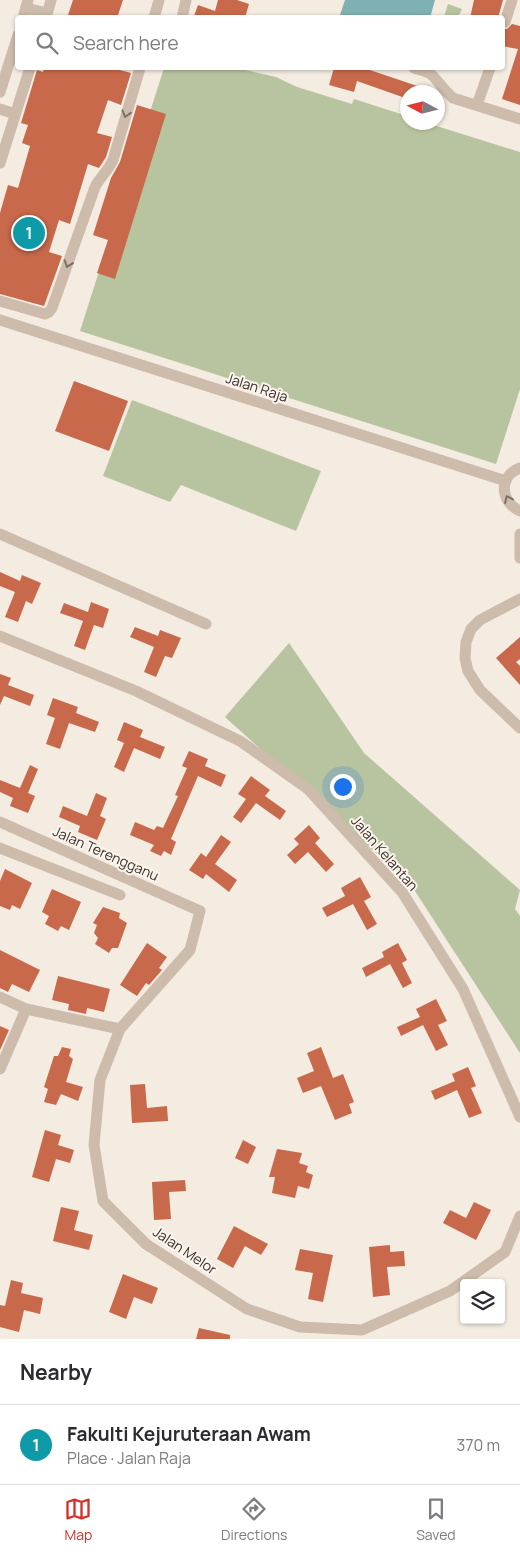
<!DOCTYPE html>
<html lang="en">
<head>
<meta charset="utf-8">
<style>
	:root { --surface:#fff; --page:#f7f7f7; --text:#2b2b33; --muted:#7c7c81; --line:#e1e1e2; --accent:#d93025 }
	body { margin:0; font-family:Manrope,sans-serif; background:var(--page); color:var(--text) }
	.controls { position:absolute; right:15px; bottom:15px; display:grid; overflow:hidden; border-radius:5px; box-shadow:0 1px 4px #0004 }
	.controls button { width:45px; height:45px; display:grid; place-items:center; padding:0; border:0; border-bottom:1px solid var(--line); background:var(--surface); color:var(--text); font:25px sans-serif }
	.compass { position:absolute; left:400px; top:85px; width:45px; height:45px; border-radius:50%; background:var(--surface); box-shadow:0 1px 4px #0004; rotate:277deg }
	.you { position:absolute; left:342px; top:786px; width:18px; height:18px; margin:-12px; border:4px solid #fff; border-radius:50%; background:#1a73e8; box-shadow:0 0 0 8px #1a73e833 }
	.badge { display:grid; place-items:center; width:32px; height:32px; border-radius:50%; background:var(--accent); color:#fff; font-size:16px; font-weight:700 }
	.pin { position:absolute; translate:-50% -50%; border:2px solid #fff; box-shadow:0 1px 5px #0006 }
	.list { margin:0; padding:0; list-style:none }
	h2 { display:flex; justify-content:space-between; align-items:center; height:65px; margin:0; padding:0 20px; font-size:21px }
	h2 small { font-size:16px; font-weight:400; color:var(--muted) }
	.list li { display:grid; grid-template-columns:32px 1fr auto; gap:15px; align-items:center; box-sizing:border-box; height:80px; padding:0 20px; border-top:1px solid var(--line) }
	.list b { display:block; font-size:19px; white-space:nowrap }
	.list p { margin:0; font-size:16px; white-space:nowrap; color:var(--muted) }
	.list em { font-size:16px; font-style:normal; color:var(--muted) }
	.icon { flex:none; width:28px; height:28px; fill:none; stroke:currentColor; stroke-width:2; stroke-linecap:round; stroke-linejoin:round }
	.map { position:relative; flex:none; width:520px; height:1339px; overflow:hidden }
	.search { position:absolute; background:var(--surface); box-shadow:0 1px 4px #0004; left:15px; right:15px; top:15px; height:55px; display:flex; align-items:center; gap:12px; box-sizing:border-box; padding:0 18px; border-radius:5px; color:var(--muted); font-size:19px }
	.sheet { height:145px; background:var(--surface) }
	nav { display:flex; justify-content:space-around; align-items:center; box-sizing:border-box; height:70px; border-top:1px solid var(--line); background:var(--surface); font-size:14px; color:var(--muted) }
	nav a { display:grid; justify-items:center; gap:2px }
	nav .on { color:var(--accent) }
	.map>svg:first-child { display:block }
	.green { fill:#b8c4a0 }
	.water { fill:#7fb0b2 }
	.building { fill:#c8694b }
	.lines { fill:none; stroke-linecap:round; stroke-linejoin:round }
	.minor { stroke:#cdbbac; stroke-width:11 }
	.oneway { stroke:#7d6f65 }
	.labels { text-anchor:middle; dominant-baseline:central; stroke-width:4; stroke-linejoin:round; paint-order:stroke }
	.street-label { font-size:14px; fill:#3b302b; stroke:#fbf5ee }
</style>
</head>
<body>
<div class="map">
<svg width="520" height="1339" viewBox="0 0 520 1339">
	<rect width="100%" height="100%" fill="#f4ebe1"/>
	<path class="green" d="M448,4L462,9L458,17H444Z
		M164,68H237L276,77L297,87L352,104L354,99L407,116L408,122L427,123L520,152V389L496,464L80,331Z
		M132,400L321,471L296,531L181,485L170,502L103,476Z
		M289,643L364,753L520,890L515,909L520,916V1053L411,885L225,717Z"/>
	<path class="water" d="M345,0H435L430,18L350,17L340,15Z"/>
	<path class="building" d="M73,0H123L117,18H67Z
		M218,0H237L249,4L245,18H199L194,16L198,5L215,11Z
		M474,0H503L498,18H470Z
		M512,24L520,26V105L502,99L518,49L502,46V29H507Z
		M44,68H112L131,73L121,105L108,100L97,133L112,137L106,157L99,168L88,164L70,224L59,220L49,252L62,256L44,306L0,294V213L8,185L18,188L30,146L22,143L28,125L21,123L37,70L43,72Z
		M334,68H364L432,91V92H408V99L357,81L354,92L329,85Z
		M137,105L166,114L115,279L97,273L108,240L93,235L111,178L120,162Z
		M74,381L128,401L109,451L55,431Z
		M0,572L20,581L22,575L41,583L32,604L26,601L18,622L5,617L15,592L0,586Z
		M91,602L109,609L103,628L94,625L85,650L74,646L83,621L60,613L64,603L88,612Z
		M135,627L158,636L160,630L181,638L172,658L165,656L156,677L144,672L154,647L130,637Z
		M520,637V659L516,662L520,666V685L496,658Z
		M0,674L11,678L8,685L34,695L30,706L4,696L0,705Z
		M53,698L78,707L76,713L99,722L95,732L69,723L60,749L46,744L55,718L47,715Z
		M124,722L143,730L140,737L165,747L160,759L134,748L124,772L114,767L124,743L117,740Z
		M189,751L208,759L205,766L226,775L221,787L198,776L171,839L176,842L171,855L164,851L161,856L150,851L154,845L130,835L135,822L154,830L157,826L163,828L178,796L175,795L187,768L182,766Z
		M30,765L38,769L28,793L35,796L28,813L10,806L13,798L0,792V780L20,788Z
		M251,776L270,790L265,796L286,811L280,820L256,803L241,823L233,817L246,799L238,794Z
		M96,793L107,798L100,816L106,819L97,840L78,832L80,826L59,817L63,806L87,816Z
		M309,825L320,838L315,843L334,864L326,872L308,852L295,864L287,855L299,844L294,839Z
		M221,835L231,842L215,864L237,880L229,892L206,874L203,879L189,870L201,853L206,857Z
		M5,869L32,883L20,909L12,905L10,910L0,906V881Z
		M360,877L371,897L364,901L377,924L367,930L353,904L327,917L322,908L345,896L341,888Z
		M52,889L81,902L69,930L61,926L58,931L45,924L49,916L42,912Z
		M103,907L120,913L119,918L127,923L118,948H112L109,953L95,944L98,938L94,933L97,925L93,923Z
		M147,943L167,957L159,968L162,970L149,985L146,983L137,996L120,985Z
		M398,943L407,960L402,963L412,983L403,988L390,964L366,977L362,968L384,957L382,952Z
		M0,950L40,970L29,992L12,984L8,992L0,988Z
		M58,976L110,989L104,1012L87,1008L86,1014L68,1010L69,1004L52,1000Z
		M436,999L447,1021L438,1025L448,1045L436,1051L423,1025L401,1036L397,1027L420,1017L416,1009Z
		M0,1026L9,1030L0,1050Z
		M62,1047L71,1049L69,1056L73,1059L66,1082L83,1087L78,1101L61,1094L56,1105L44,1102L48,1089L44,1087L54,1056H58Z
		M321,1047L333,1078L343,1074L354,1102L349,1104L352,1113L335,1120L321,1086L303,1093L297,1078L314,1071L307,1053Z
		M468,1067L476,1086L471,1088L482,1113L469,1118L457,1090L435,1100L431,1091L455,1081L452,1074Z
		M145,1084L147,1108L167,1106L168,1121L132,1123L130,1085Z
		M45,1130L61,1135L58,1145L74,1150L70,1163L56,1159L49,1182L32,1177Z
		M243,1140L256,1147L248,1164L235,1158Z
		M277,1149L302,1153L299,1163L308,1166L306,1172L313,1175L309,1189L298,1186L295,1198L272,1193L275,1177H269Z
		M185,1180L186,1191L169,1192L171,1219L154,1220L152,1182Z
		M474,1202L491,1210L476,1240L443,1223L450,1210L466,1218Z
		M61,1207L79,1211L74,1230L93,1235L89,1250L53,1241Z
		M234,1226L268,1244L261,1255L245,1246L233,1268L217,1259Z
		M390,1245V1252L404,1251L405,1266L387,1267L390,1295L373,1297L369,1247Z
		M300,1249L333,1255L323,1302L308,1299L313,1273L295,1270Z
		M123,1274L158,1288L152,1304L134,1297L126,1319L109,1312Z
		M11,1280L23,1283L21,1293L43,1298L40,1314L24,1310L19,1332L0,1327V1305L5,1306Z
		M199,1328L230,1335V1339H196Z"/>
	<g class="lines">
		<path class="minor" d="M26,8L47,13
			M23,18L28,0
			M46,18L51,0
			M154,18L159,0
			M182,18L186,0
			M505,22L512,0
			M414,68C420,70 428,71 433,76C440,84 445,91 453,98L520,119
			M0,92L18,35
			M477,105L490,68
			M0,109L15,114
			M0,163L30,68
			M0,301L45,314L49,312L52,308L95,187C100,177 108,171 113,160L140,68
			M0,320L506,481
			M520,468C498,476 500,502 520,511
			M0,534L206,624
			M520,534V558
			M520,599L480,620L471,629L466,642L465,658L468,671L480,690L520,728
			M0,636L136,691L240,741L308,789L402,892L463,989L520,1117
			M0,822L200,911L190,950L120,1029L100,1080L94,1145L103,1201L146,1244L247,1309L300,1327L362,1330L450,1291L505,1252L520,1216
			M0,848L120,895
			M0,997L26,1009L120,1029
			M0,1069L26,1009"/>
	</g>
	<defs><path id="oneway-chevron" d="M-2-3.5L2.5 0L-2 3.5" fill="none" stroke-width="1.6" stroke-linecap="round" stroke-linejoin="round" transform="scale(1.25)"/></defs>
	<g class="oneway">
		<use href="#oneway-chevron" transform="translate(126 114) rotate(106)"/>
		<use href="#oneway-chevron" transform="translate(68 264) rotate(109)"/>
		<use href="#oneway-chevron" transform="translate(508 499) rotate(-115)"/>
	</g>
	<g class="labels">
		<g class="street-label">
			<text transform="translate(257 387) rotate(18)">Jalan Raja</text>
			<text transform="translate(106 853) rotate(24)">Jalan Terengganu</text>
			<text transform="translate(385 853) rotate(49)">Jalan Kelantan</text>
			<text transform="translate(185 1250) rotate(34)">Jalan Melor</text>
		</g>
	</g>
</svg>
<div class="controls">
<button><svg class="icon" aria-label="layers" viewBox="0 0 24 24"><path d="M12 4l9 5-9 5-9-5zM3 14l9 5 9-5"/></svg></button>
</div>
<svg class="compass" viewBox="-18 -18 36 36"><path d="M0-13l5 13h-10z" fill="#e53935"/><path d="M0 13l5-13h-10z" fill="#7c7c81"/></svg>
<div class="you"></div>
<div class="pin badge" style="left:29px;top:233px;background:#0f9aa8">1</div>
<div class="search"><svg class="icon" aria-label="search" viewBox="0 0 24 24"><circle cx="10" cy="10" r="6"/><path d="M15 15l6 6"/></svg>Search here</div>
</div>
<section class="sheet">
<h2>Nearby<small></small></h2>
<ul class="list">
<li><span class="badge" style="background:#0f9aa8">1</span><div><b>Fakulti Kejuruteraan Awam</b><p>Place · Jalan Raja</p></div><em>370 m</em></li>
</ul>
</section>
<nav>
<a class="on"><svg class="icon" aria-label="map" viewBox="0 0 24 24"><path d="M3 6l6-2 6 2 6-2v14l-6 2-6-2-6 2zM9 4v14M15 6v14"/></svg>Map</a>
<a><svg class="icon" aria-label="directions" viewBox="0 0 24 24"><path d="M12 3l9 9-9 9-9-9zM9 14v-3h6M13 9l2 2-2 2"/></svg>Directions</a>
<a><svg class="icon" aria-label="saved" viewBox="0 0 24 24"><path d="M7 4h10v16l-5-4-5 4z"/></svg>Saved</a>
</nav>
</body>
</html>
